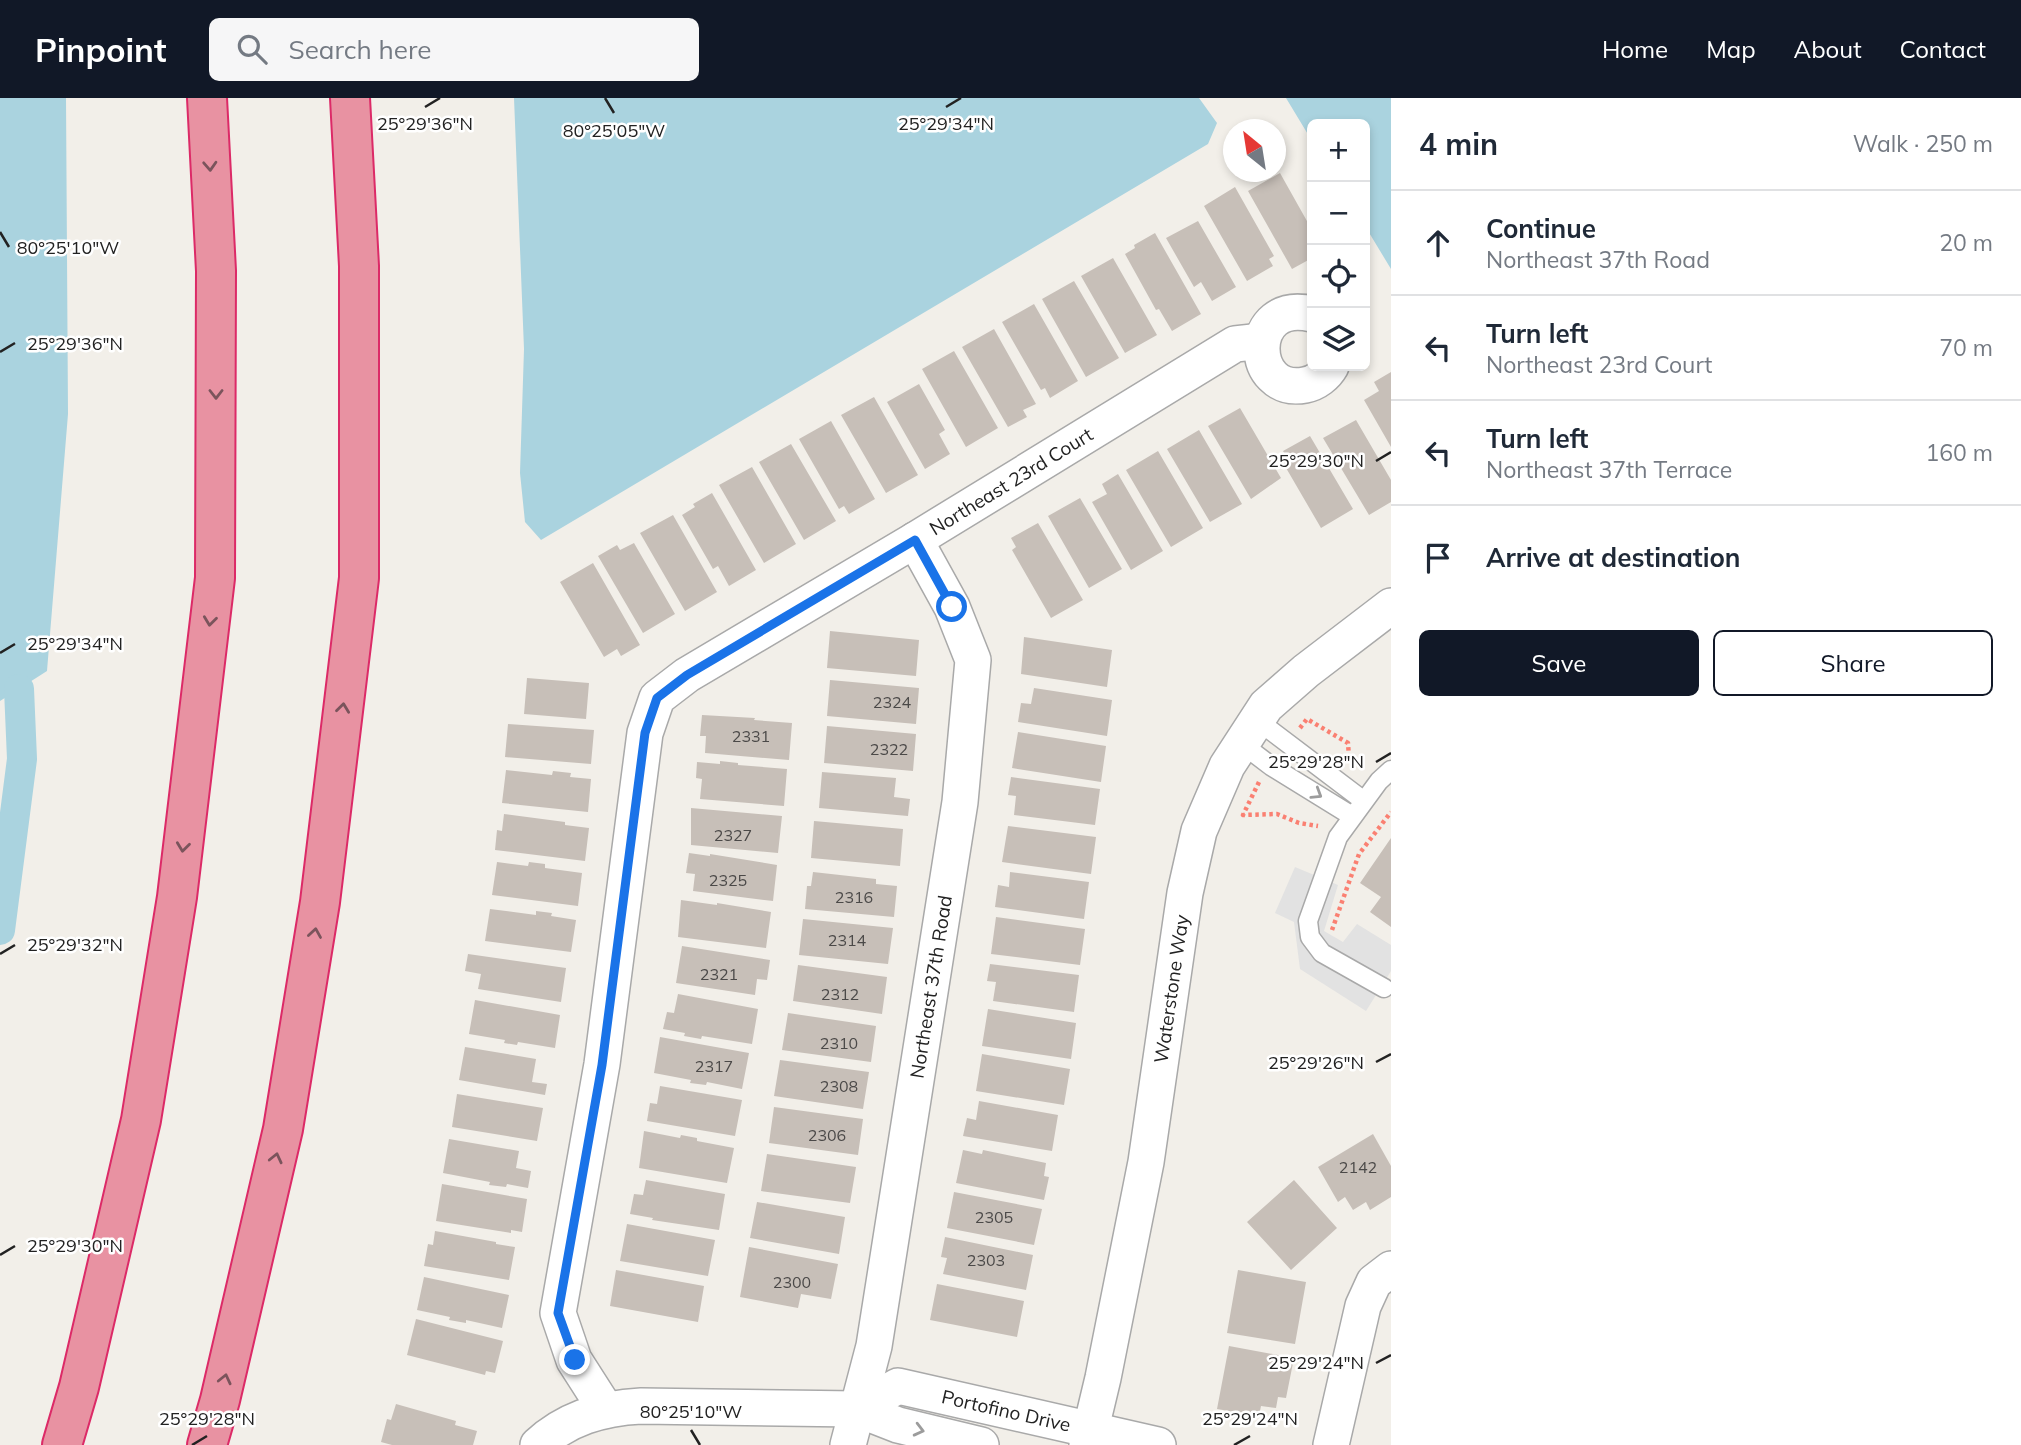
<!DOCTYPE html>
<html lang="en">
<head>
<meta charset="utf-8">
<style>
	:root { --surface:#fff; --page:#f6f6f7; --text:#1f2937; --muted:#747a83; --line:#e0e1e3; --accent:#111827 }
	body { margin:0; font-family:Mulish,sans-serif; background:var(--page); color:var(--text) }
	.controls { position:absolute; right:21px; top:21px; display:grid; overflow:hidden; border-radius:10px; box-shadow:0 4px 10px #0003 }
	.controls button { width:63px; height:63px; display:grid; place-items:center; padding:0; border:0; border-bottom:2px solid var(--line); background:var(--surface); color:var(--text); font:35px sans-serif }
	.compass { position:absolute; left:1223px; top:21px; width:63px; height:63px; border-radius:50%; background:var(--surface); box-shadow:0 4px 10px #0003; rotate:330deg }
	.stop { position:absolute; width:21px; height:21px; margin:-16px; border:5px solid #1a73e8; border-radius:50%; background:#fff }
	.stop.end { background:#1a73e8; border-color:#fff; box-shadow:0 2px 7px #0008 }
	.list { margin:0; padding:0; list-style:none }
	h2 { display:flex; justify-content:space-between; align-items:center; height:91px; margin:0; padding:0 28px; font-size:30px }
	h2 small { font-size:23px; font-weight:400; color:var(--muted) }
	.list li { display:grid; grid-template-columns:46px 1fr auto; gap:21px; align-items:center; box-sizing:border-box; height:105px; padding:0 28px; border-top:2px solid var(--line) }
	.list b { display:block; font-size:26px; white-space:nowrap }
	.list p { margin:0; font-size:23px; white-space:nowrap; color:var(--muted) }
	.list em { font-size:23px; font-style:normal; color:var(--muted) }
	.actions { display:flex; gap:14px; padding:21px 28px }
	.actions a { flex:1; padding:16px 0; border:2px solid var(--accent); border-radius:10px; text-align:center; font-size:24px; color:var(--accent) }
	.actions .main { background:var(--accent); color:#fff }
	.icon { flex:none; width:38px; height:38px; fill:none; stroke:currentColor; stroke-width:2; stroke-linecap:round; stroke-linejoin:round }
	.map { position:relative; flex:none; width:1391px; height:1347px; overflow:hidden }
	header { display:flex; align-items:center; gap:42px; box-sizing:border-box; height:98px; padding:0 35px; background:var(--accent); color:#fff }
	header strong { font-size:33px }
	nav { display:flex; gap:38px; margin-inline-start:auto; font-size:24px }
	.search { width:490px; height:63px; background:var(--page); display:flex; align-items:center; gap:18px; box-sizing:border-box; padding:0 24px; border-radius:10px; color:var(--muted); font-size:26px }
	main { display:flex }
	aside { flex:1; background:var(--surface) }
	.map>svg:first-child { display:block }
	.parking { fill:#e2e2e2 }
	.water { fill:#aad3df }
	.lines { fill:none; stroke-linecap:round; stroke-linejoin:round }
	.canal { stroke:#aad3df; stroke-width:30 }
	.building { fill:#c7bfb8 }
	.service-casing { stroke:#a9a9a9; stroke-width:21 }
	.minor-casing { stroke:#a9a9a9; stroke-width:38 }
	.motorway-casing { stroke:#dc2a67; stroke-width:42 }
	.path { stroke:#fa8072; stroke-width:4.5; stroke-dasharray:3.5 3.5; stroke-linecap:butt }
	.service { stroke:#fff; stroke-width:18 }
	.minor { stroke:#fff; stroke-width:35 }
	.motorway { stroke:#e892a2; stroke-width:38 }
	.oneway { stroke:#7b545c }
	.oneway2 { stroke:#9c9c9c }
	.route { stroke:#1a73e8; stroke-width:9 }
	.ticks { fill:none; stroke:#222; stroke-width:2.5 }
	.labels { text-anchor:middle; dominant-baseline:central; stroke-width:5; stroke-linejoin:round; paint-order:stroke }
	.number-label { font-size:16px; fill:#4b4948 }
	.street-label { font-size:19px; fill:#222; stroke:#fff }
	.ticks-label { font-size:18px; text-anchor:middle; fill:#222; stroke:#fff; stroke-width:5; stroke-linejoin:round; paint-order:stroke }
</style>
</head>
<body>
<header>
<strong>Pinpoint</strong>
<div class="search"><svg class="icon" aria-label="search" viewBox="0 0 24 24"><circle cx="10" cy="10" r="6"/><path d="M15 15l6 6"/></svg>Search here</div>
<nav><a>Home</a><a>Map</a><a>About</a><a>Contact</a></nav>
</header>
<main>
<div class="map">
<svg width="1391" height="1347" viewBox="0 0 1391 1347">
	<rect width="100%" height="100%" fill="#f2efe9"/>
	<path class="parking" d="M1295,769L1338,787L1324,833L1343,844L1357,826L1391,847V873L1366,913L1300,871L1294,824L1275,815Z"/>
	<path class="water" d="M0,0H66L68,316L47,573L0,603Z
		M514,0H1199L1217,25L1208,46L541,442L525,424L520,375L524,251Z
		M1286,0H1391V171L1365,128V26H1312V43Z"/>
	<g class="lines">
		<path class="canal" d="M0,832L22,661L19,591"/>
	</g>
	<path class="building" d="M1280,75L1312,132V160L1292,171L1248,93Z
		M1235,89L1274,158L1269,161L1273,168L1247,183L1204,108Z
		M1198,123L1236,189L1212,203L1201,184L1194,189L1166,140Z
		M1155,135L1201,216L1172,233L1159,211L1156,212L1125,156L1135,150L1134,147Z
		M1113,160L1157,237L1125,255L1081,178Z
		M1074,183L1119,260L1086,279L1042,201Z
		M1034,206L1078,283L1050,300L1045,290L1041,292L1002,224Z
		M994,231L1036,306L1023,312L1027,319L1008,329L962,249Z
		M954,253L998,330L966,349L922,271Z
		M1391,274V349L1364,302L1379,293L1374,284Z
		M919,286L945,332L939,336L950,356L925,371L887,304Z
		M874,299L918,377L886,395L841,317Z
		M1240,310L1281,380L1251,401L1208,328Z
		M1356,322L1391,382V404L1369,417L1323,340Z
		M831,323L875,401L849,416L844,408L839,411L799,341Z
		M1199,332L1242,406L1210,424L1167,351Z
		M1310,338L1353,411L1321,430L1282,363L1287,360L1283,353Z
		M791,346L836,423L804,442L759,364Z
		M1158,353L1203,430L1171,449L1126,372Z
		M752,369L796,446L764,465L719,387Z
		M1118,376L1163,453L1131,472L1092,404L1107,396L1102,386Z
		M712,395L756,472L729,488L718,468L713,471L682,417L695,409L693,406Z
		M1080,400L1122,471L1089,490L1048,418Z
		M673,417L717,494L685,513L640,435Z
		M1038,425L1083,502L1051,520L1012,452L1016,449L1011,440Z
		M634,445L675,516L643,535L598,458L617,447L620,452Z
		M593,465L640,547L621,558L617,551L604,559L560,484Z
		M830,533L919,542L916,578L827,570Z
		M1024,539L1112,552L1107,589L1021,576Z
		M527,580L589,585L586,621L524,616Z
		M830,582L919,590L916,626L827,618Z
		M1034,590L1112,602L1107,638L1018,624L1021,605L1031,606Z
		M702,617L755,620L754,622L792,625L789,662L705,655L706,638H700Z
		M508,626L594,632L591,666L505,659Z
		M827,628L916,636L913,673L824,665Z
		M1018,634L1106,648L1101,684L1012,670Z
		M720,663L738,665V667L787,671L784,708L700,701L702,681L696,680L697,664L720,666Z
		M506,672L552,677L553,673L571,675L570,679L591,681L588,714L502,705Z
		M822,674L896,680L894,699L910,701L908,718L819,710Z
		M1011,679L1100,691L1095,727L1014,717L1016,698L1008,697Z
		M691,710L782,718L778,755L691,747Z
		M504,716L565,724V727L589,730L585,763L495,752L497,732L502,733Z
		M814,723L903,731L900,768L811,760Z
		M1008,728L1096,739L1091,776L1002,764Z
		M1391,740V829L1370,814L1381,799L1360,785Z
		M689,755L710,758V756L777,767L773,803L693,793L695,776L686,775Z
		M497,764L528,768L529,764L545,766V770L582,775L578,808L492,797Z
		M813,774L876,781V786L897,788L894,819L805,811L807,788H811Z
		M1010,774L1089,784L1084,821L995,809L998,787L1009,789Z
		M681,802L717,807V805L771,814L766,850L678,839Z
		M490,811L536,817V813L552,815L551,818L576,822L571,854L485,843Z
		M996,819L1085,831L1080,867L991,856Z
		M803,821L893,830L888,866L799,857Z
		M682,848L770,862L767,882L757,881L755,897L676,885Z
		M468,856L566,870L561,904L478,891L481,876L465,873Z
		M990,866L1079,877L1074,914L993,903L996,884L987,883Z
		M798,867L887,879L882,916L793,903Z
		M678,896L758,911L752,946L702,938L701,941L684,938L685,935L663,931L667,914L674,915Z
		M475,902L560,917L555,950L518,944L517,947L504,945L505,942L469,936Z
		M988,911L1076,925L1071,961L982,948Z
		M788,915L876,928L871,964L782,952Z
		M660,939L749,955L742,991L707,984L706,987L690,985L691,982L654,975Z
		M465,949L536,961L532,984L547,986L545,997L459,982Z
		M982,956L1070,971L1064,1007L976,993Z
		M780,962L869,974L863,1011L774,998Z
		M660,988L742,1002L735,1038L647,1023L650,1005L657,1006Z
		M457,996L543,1010L537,1043L452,1029Z
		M979,1003L1058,1017L1052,1053L963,1038L967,1020L976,1022Z
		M774,1009L863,1021L858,1057L769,1045Z
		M644,1033L680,1040L681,1037L697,1040V1043L734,1050L727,1085L639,1070Z
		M1373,1036L1391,1068V1099L1370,1112L1366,1104L1353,1112L1345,1099L1338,1104L1318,1069Z
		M449,1041L519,1053L516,1070L531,1073L528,1090L507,1086L506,1089L489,1087L490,1084L443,1075Z
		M963,1052L982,1056L983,1052L1046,1065L1044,1078L1049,1079L1044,1102L956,1085Z
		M767,1056L856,1069L850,1105L761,1093Z
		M646,1082L725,1096L719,1132L652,1122L653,1120L630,1116L634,1096L643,1097Z
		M1294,1082L1337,1130L1291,1172L1247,1124Z
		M442,1086L527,1101L522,1134L511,1132V1135L436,1123Z
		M954,1094L1042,1111L1034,1147L947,1130Z
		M757,1104L845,1119L839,1156L750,1140Z
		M627,1126L715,1142L708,1178L620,1163Z
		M435,1133L496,1144V1146L515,1149L509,1182L424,1168L428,1146L433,1147Z
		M945,1139L1033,1157L1026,1192L943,1176L947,1160L941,1159Z
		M749,1149L838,1166L831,1201L801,1196L798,1210L740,1199Z
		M616,1172L704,1188L698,1224L610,1208Z
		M1238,1172L1306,1184L1295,1246L1227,1235Z
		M424,1179L509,1197L502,1230L466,1222V1225L449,1222L450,1219L417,1212Z
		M937,1186L1024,1203L1017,1239L930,1222Z
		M416,1221L503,1243L495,1275L486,1273L485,1277L407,1257Z
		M1229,1248L1294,1260L1286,1300L1278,1299L1276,1310L1261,1308L1259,1318L1217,1311Z
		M396,1306L456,1323L455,1327L477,1333L473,1347H392L381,1344L387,1321L391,1322Z"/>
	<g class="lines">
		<defs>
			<path id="service" d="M1257,622L1364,703
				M1242,646L1271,668L1352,718
				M1384,890L1322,855L1310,839L1308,823L1338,739L1379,683L1391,672"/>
			<g id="minor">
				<path d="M1312,216C1245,200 1248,298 1305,287C1316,285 1326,277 1331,268"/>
				<path id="s1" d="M857,1311L898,1288L1158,1347"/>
				<path id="s2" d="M606,1312L574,1262L558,1215L602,966L645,635L657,600L687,577L915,442L1235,246L1262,243"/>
				<path d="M538,1347C567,1320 602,1310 641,1308L857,1311L898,1327L981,1347"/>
				<path id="s3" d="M848,1347L874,1248L960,704L973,562L952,509L915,442"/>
				<path id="s4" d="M1087,1347L1103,1280L1146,1064L1185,795L1199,733L1227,668L1266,608L1306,573L1391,508"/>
				<path d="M1331,1347L1363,1208L1374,1184L1391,1171"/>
			</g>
			<path id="motorway" d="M62,1347L79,1289L141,1022L177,799L215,480L216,173L207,0
				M207,1347L220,1302L283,1031L320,804L359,480V168L350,0"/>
		</defs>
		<use href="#service" class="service-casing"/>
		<use href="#minor" class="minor-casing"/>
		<use href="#motorway" class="motorway-casing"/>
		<path class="path" d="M1300,630L1307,621L1348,645L1349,659L1359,662L1364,667
			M1259,684L1243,717L1277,716L1299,725L1318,728
			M1332,832L1359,756L1391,714"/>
		<use href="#service" class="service"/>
		<use href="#minor" class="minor"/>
		<use href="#motorway" class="motorway"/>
	</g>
	<defs><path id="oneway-chevron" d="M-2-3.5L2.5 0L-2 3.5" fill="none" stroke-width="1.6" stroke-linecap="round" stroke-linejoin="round" transform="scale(1.75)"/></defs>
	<g class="oneway">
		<use href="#oneway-chevron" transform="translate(210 68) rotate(87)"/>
		<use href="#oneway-chevron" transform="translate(216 296) rotate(90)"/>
		<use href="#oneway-chevron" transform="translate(210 523) rotate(97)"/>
		<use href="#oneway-chevron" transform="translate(343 610) rotate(-83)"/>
		<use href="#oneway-chevron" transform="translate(183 749) rotate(97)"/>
		<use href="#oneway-chevron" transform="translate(315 835) rotate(-81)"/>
		<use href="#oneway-chevron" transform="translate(276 1060) rotate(-77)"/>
		<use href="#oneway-chevron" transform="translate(225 1281) rotate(-77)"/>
	</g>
	<g class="oneway2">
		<use href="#oneway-chevron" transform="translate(1317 696) rotate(32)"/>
		<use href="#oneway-chevron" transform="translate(919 1332) rotate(14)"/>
	</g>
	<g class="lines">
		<path class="route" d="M575,1262L558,1215L602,967L645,635L657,600L687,577L915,442L952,509"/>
	</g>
	<path class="ticks" d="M605,0L614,15M425,9L440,0M946,9L961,0M0,134L9,149M0,254L15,245M1376,363L1391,354M0,555L15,546M1376,664L1391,655M0,856L15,847M1376,964L1391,956M0,1157L15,1148M1376,1265L1391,1257M691,1332L700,1347M192,1347L207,1338M1234,1347L1250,1338"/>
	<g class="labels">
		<g class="number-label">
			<text x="892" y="604">2324</text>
			<text x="751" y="638">2331</text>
			<text x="889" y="651">2322</text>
			<text x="733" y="737">2327</text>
			<text x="728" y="782">2325</text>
			<text x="854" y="799">2316</text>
			<text x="847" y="842">2314</text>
			<text x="719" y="876">2321</text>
			<text x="840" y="896">2312</text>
			<text x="839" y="945">2310</text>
			<text x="714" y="968">2317</text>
			<text x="839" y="988">2308</text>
			<text x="827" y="1037">2306</text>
			<text x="1358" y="1069">2142</text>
			<text x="994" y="1119">2305</text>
			<text x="986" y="1162">2303</text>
			<text x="792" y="1184">2300</text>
		</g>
		<g class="street-label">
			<text stroke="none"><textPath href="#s2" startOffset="1148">Northeast 23rd Court</textPath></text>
			<text stroke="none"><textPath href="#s3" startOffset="466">Northeast 37th Road</textPath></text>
			<text stroke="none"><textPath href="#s4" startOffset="464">Waterstone Way</textPath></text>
			<text stroke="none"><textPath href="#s1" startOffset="158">Portofino Drive</textPath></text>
		</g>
	</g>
	<g class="ticks-label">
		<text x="425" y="32">25°29'36"N</text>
		<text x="946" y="32">25°29'34"N</text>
		<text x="614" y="39">80°25'05"W</text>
		<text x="68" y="156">80°25'10"W</text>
		<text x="75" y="252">25°29'36"N</text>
		<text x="1316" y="369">25°29'30"N</text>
		<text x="75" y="552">25°29'34"N</text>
		<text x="1316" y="670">25°29'28"N</text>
		<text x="75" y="853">25°29'32"N</text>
		<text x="1316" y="971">25°29'26"N</text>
		<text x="75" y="1154">25°29'30"N</text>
		<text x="1316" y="1271">25°29'24"N</text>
		<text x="691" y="1320">80°25'10"W</text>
		<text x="207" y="1327">25°29'28"N</text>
		<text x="1250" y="1327">25°29'24"N</text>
	</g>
</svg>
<div class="controls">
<button>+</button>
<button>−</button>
<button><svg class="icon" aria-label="locate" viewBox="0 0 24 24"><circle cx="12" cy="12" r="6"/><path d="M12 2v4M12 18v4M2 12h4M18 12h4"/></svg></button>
<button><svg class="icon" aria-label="layers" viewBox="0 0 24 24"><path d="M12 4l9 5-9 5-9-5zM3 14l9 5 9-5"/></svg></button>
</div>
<svg class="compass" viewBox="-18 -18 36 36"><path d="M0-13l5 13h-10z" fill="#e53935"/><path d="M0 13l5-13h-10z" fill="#747a83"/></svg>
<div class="stop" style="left:952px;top:509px"></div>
<div class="stop end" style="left:575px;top:1262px"></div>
</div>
<aside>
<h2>4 min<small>Walk · 250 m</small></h2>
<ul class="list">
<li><svg class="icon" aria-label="ahead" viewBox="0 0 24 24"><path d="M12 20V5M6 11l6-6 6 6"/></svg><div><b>Continue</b><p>Northeast 37th Road</p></div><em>20 m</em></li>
<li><svg class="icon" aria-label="left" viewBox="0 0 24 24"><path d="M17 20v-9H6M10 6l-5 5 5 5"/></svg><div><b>Turn left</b><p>Northeast 23rd Court</p></div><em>70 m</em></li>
<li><svg class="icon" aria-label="left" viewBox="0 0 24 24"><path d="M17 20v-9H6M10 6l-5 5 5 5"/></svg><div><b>Turn left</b><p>Northeast 37th Terrace</p></div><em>160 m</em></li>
<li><svg class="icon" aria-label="arrive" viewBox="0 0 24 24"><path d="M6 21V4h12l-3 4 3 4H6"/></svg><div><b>Arrive at destination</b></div></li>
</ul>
<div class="actions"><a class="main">Save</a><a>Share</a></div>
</aside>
</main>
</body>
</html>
